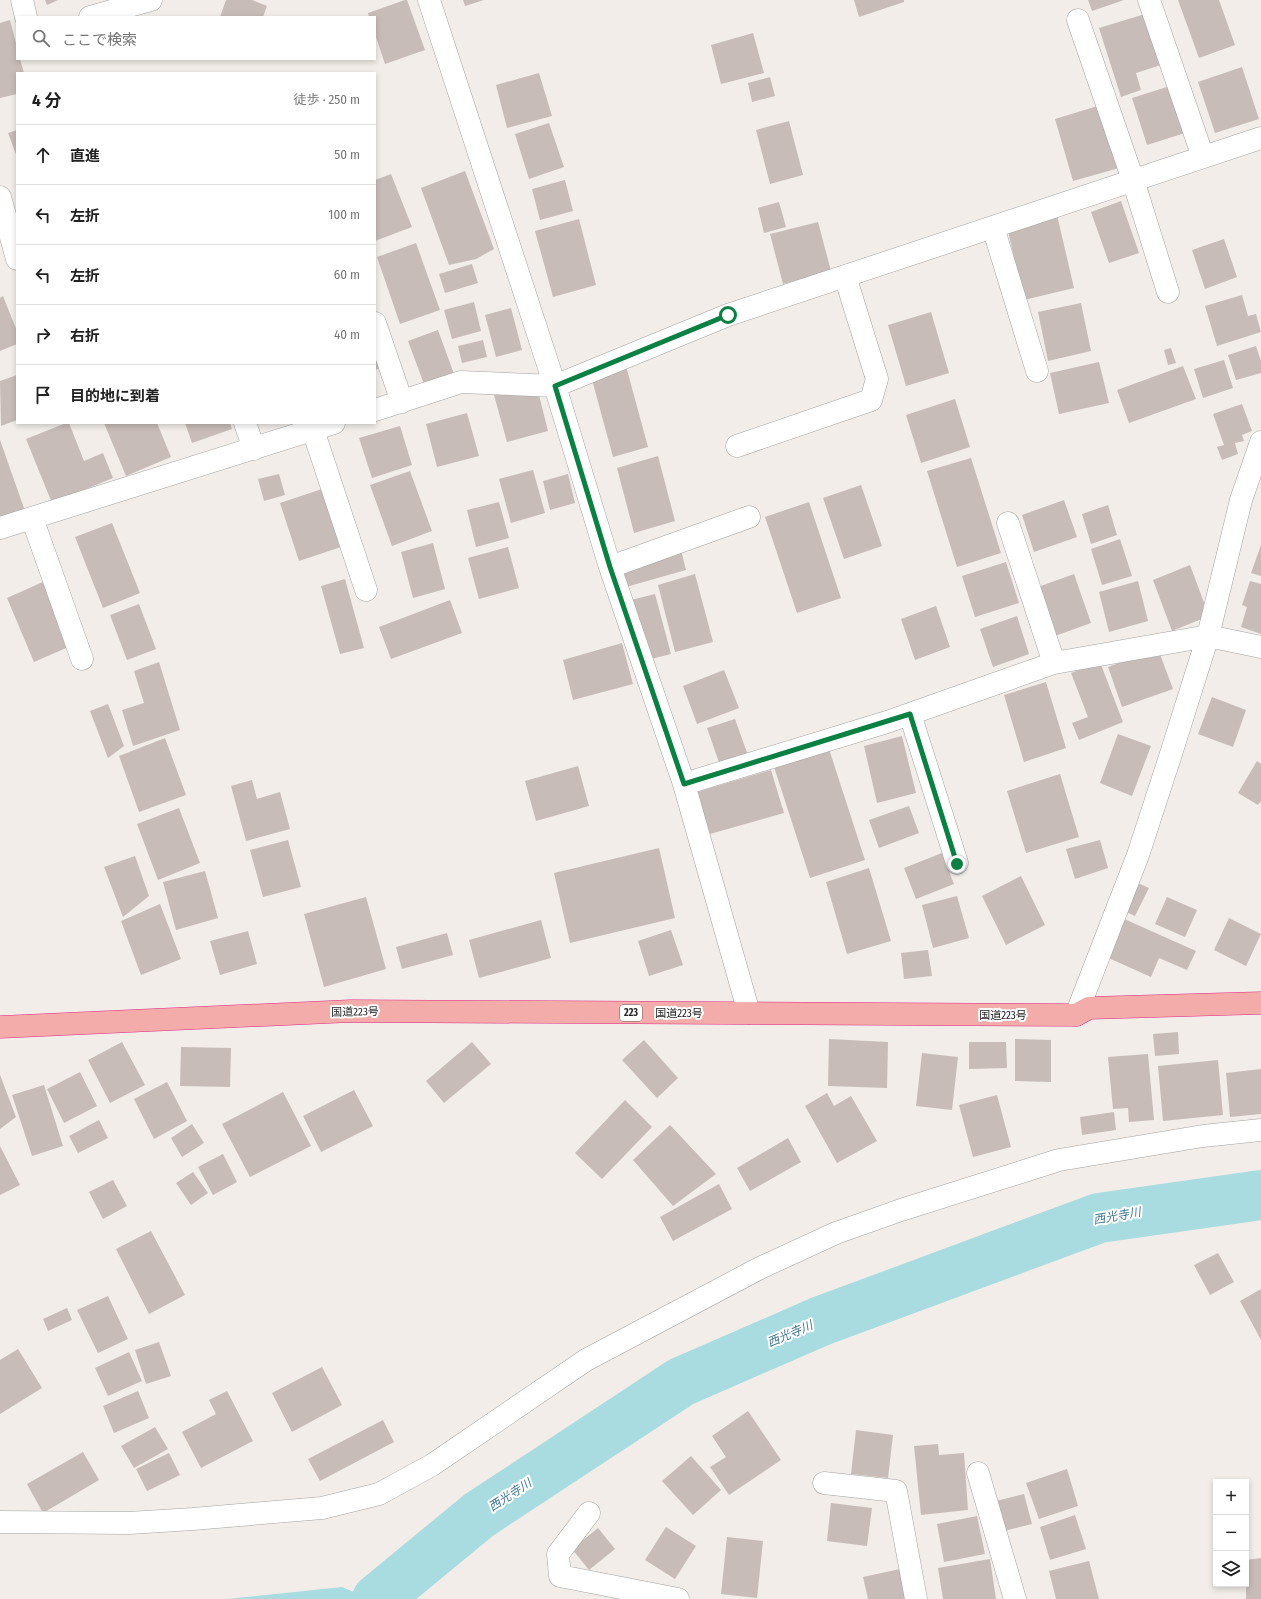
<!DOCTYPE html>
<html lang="ja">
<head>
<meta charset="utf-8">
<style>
	:root { --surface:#fff; --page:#f6f6f6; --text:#222; --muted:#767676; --line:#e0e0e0 }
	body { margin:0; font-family:"Fira Sans Condensed","Noto Sans JP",sans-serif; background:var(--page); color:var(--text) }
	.controls { position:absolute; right:12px; bottom:12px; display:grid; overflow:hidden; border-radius:0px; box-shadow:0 2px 6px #0003 }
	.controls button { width:36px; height:36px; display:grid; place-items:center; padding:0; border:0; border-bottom:1px solid var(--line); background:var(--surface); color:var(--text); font:20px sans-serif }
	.stop { position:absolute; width:12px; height:12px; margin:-9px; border:3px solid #0b8043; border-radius:50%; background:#fff }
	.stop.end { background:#0b8043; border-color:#fff; box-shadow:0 1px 4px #0008 }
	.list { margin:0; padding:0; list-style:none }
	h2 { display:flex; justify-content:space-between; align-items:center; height:52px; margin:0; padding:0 16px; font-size:17px }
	h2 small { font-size:13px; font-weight:400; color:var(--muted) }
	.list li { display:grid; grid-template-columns:26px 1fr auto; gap:12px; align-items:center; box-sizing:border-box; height:60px; padding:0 16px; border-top:1px solid var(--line) }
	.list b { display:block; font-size:15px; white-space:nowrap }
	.list em { font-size:13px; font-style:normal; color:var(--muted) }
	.icon { flex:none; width:22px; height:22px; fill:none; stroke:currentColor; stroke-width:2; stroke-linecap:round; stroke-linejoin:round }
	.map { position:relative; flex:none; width:1261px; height:1599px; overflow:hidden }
	.search { position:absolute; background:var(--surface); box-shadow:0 2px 6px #0003; left:16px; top:16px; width:360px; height:44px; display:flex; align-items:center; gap:10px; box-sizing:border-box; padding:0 14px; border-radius:0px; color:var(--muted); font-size:15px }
	.panel { position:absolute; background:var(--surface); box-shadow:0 2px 6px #0003; left:16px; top:72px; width:360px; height:352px; border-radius:0px }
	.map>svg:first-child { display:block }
	.water { fill:#a9dce0 }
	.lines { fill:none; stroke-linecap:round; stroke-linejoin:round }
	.river { stroke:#a9dce0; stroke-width:50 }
	.building { fill:#c7bcb8 }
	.minor-casing { stroke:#a3a3a3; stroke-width:23 }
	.trunk-casing { stroke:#de2783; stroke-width:23 }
	.minor { stroke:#fff; stroke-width:22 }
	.trunk { stroke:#f3aca9; stroke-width:22 }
	.route { stroke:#0b8043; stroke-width:5 }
	.labels { text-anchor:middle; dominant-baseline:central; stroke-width:4; stroke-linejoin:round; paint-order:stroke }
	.shield { fill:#fff; stroke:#646464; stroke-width:1 }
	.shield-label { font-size:10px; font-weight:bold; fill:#222 }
	.street-label { font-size:11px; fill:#222; stroke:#fff }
	.water-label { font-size:12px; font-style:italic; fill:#3f7793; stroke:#fff }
</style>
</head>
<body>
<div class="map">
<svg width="1261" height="1599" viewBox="0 0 1261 1599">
	<rect width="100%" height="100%" fill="#f2ede9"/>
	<path class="water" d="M342,1587L370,1599H227Z"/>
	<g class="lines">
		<path class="river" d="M377,1599L479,1515L681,1382L821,1321L1099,1218L1261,1195"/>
	</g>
	<path class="building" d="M45,0H58L47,5Z
		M226,0H252L267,6L263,17H220Z
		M405,0H407L425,50L385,64L375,34V17H369L368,13Z
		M463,0H484L465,6Z
		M854,0H904V2L859,17Z
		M1088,0H1124L1092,11Z
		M1178,0H1219L1235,45L1199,58Z
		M1145,14L1161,65L1136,73L1141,90L1121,97L1099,28Z
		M10,20L17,47V59H20L24,73H17V94L0,98V23Z
		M753,33L764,73L721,84L711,45Z
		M1242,67L1259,119L1215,133L1198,82Z
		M539,73L552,116L507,128L496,85Z
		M770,77L775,96L752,102L748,83Z
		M1170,86L1185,133L1147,145L1132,98Z
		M1101,105L1119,168L1073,181L1055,119Z
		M789,121L803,175L770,184L756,130Z
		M549,123L564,167L529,179L515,134Z
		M17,130V157L8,133Z
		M465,171L494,249L476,259L449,265L421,188Z
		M391,174L412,227L375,241V180Z
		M565,180L573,211L540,220L532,189Z
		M1121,201L1139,253L1109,263L1091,212Z
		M779,202L786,227L764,233L758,208Z
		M1057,215L1074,288L1024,300L1007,227Z
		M579,219L596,285L553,297L535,231Z
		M818,222L831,271L783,284L770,234Z
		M1224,239L1237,277L1205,289L1192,250Z
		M416,243L440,310L400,324L377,257Z
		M472,264L478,283L445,293L439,274Z
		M1242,295L1248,316L1256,314L1261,332L1217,346L1205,306Z
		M3,296L17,331V344L0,351V298Z
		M474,302L481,331L452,339L444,310Z
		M1081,303L1091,351L1048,361L1038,312Z
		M511,308L522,350L496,357L485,315Z
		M931,312L949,373L906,386L888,325Z
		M438,330L454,374L424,384L408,341Z
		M483,340L487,357L462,363L458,346Z
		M1256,346L1261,361V373L1236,380L1228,355Z
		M1171,348L1176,363L1168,365L1164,350Z
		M375,351L381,368L375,370Z
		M1224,360L1233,388L1203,398L1194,369Z
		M1099,362L1109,403L1059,414L1050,373Z
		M626,366L648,447L613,457L591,376Z
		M1183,366L1196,399L1129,423L1117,390Z
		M17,375V420L1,426L0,381Z
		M536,383L548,431L507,442L494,395Z
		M955,399L970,447L921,463L906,415Z
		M1242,404L1252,431L1242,435L1244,441L1235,443L1238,454L1222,460L1217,447L1224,445L1213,414Z
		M467,413L479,456L437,467L426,424Z
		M66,423H69L84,461L103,453L113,478L52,503L26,439Z
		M104,423H157L171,457L126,476Z
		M185,423H230L232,429L192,443Z
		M400,426L412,465L372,478L359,438Z
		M0,440L25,511L0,520Z
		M658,456L675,521L634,533L617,468Z
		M971,458L1001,553L957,567L927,471Z
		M533,470L545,513L511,523L499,479Z
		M410,471L432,531L392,546L370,485Z
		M279,474L285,495L264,501L258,479Z
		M568,474L575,503L550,510L543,481Z
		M861,485L882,546L844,559L823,498Z
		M328,487L347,545L299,561L280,503Z
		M1064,500L1077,537L1034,552L1022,515Z
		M499,502L509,538L476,547L467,510Z
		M809,502L841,598L797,613L765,517Z
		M1108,505L1117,535L1091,544L1082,514Z
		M112,523L140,593L103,608L75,537Z
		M1120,539L1132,576L1102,585L1091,549Z
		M433,543L445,589L413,598L401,552Z
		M1261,545V576L1251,573Z
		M508,547L519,588L479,599L468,558Z
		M681,550L686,570L626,587L621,566Z
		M1006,562L1019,603L975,617L962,576Z
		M1190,565L1209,616L1172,631L1153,580Z
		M695,574L713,642L675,652L658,585Z
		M1074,574L1091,623L1055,636L1038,587Z
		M345,579L364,648L340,654L321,586Z
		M45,581L73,645L34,662L7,598Z
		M1138,581L1148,621L1109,632L1099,592Z
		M1250,581L1261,584V634L1241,627L1247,607L1242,605Z
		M655,594L671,654L647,660L631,600Z
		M450,600L462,633L391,659L379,627Z
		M139,604L156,649L127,660L110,615Z
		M936,606L950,647L915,660L901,619Z
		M1017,616L1029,654L993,667L980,629Z
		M622,643L633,684L573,700L563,660Z
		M1158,649L1173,689L1122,707L1108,667Z
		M159,662L180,730L133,746L122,710L144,703L134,671Z
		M1100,662L1123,722L1079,740L1072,723L1088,717L1071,673Z
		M724,670L739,708L697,724L683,686Z
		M1046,682L1066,748L1024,762L1004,695Z
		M1212,697L1246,710L1233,747L1198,734Z
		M108,704L124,746L108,758L90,711Z
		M735,719L750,761L722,771L707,728Z
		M1118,734L1151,746L1132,796L1100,783Z
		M902,736L916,793L877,803L864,746Z
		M165,738L186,795L139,812L119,756Z
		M829,749L865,860L810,878L774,767Z
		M1257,761L1261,764V801L1258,805L1238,793Z
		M578,766L589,806L536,821L525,781Z
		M771,770L784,813L710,834L697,792Z
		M1060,774L1079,837L1026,853L1007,791Z
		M252,780L257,799L280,792L290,829L246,841L231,786Z
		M909,806L919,833L879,848L869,820Z
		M179,808L200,863L158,880L137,824Z
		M288,840L301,887L263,897L250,850Z
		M1100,840L1108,868L1075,879L1066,849Z
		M659,848L675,918L570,943L554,873Z
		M942,853L954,884L916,899L904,868Z
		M135,856L149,896L123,917L104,867Z
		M869,868L891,941L847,954L826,882Z
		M205,871L218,918L176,930L163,882Z
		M1021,876L1045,925L1006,945L982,896Z
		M1126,878L1149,888L1135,916L1113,906Z
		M957,896L969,938L933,948L922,905Z
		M366,897L386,969L324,987L304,914Z
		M1167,897L1197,910L1185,937L1155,924Z
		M160,904L181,959L141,975L121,921Z
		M1122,918L1196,951L1187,970L1159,958L1151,977L1104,956Z
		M1229,918L1261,934L1246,966L1214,950Z
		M541,920L551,958L479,978L469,940Z
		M671,930L683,965L649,976L638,941Z
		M248,931L257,964L220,975L210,941Z
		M447,933L453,955L402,969L396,947Z
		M928,950L932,976L904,979L901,953Z
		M1178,1032L1179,1054L1155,1056L1153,1034Z
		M829,1039L888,1042L887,1088L828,1086Z
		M1015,1039L1051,1040V1082L1015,1081Z
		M644,1040L678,1078L657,1098L622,1060Z
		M122,1042L145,1085L110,1103L88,1060Z
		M472,1042L491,1064L444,1103L426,1081Z
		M969,1042H1006L1007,1068L969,1069Z
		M181,1047L231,1048L230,1087L180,1086Z
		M922,1053L958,1057L952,1110L916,1106Z
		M1148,1054L1154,1120L1129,1122L1128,1108L1113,1109L1108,1057Z
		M1218,1060L1223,1115L1163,1121L1158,1066Z
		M1261,1069V1114L1230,1117L1226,1073Z
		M80,1072L97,1106L64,1123L47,1089Z
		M0,1075L16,1117L0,1129Z
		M167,1082L187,1121L154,1139L134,1099Z
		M44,1085L63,1146L32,1156L12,1095Z
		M354,1090L373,1126L321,1152L303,1116Z
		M283,1092L311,1146L250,1177L222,1124Z
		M827,1093L834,1106L851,1096L877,1141L837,1163L805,1106Z
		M997,1095L1011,1147L973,1157L959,1105Z
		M625,1100L652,1127L602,1179L575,1153Z
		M1114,1112L1116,1130L1082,1135L1080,1117Z
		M99,1120L108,1138L78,1153L69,1136Z
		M192,1124L204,1143L182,1157L171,1138Z
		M670,1125L716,1174L673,1206L633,1160Z
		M788,1138L801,1162L750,1191L737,1168Z
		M0,1146L20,1185L0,1195Z
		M223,1154L237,1182L213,1195L198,1167Z
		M193,1172L208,1193L191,1205L176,1183Z
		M113,1180L127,1206L103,1219L89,1192Z
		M719,1184L732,1209L673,1241L660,1217Z
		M151,1231L185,1295L149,1314L116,1249Z
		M1218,1253L1234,1282L1210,1295L1194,1265Z
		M1261,1289V1340L1240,1301Z
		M108,1296L128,1339L98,1353L77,1310Z
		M67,1308L72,1320L48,1331L43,1319Z
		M159,1342L171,1376L146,1384L135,1350Z
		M18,1349L42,1388L0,1414V1360Z
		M129,1352L142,1381L108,1396L95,1368Z
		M322,1367L342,1405L292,1432L272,1393Z
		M138,1391L149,1418L114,1433L103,1406Z
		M227,1391L253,1441L201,1468L182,1432L216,1414L209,1400Z
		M748,1411L781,1460L729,1495L710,1467L726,1457L712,1436Z
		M383,1420L394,1442L320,1481L308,1459Z
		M155,1427L168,1449L134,1468L121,1446Z
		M856,1430L893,1435L888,1478L851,1474Z
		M938,1444L939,1455L964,1453L968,1510L921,1515L914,1446Z
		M83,1452L99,1480L43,1513L27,1484Z
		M169,1453L180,1475L147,1491L136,1469Z
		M691,1456L721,1490L693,1515L662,1481Z
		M1067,1469L1078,1506L1039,1519L1026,1483Z
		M1024,1494L1032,1524L1004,1531L996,1501Z
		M831,1503L872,1508L867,1546L827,1541Z
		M1075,1515L1086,1549L1050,1560L1040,1527Z
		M977,1516L985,1554L944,1562L937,1524Z
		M666,1527L696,1546L675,1579L645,1560Z
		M598,1528L615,1549L589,1570L572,1549Z
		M727,1537L763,1541L757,1598L721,1594Z
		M1261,1558V1599H1246V1560Z
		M990,1559L996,1599H943L938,1568Z
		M1089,1561L1099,1599H1056L1049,1571Z
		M900,1569L907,1599H868L863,1577Z"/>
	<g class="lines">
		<defs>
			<path id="minor" d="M22,0L26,17
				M429,0L555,386L610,567L684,784L749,1013
				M1149,0L1203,157
				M90,17L151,0
				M1078,20L1133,180L1168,292
				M0,197L17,259
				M993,227L1037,371
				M375,323L402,402
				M375,410L461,382L555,386L728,315L1261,138
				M245,423L254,449
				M313,430L366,590
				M737,446L871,400L877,379L845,276
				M32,518L82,659
				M1008,523L1054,663
				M0,528L334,423
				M610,567L749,517
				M910,714L957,863
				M684,784L887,722L1054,663L1208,636L1261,647
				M1076,1015L1138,855L1170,757L1208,636L1241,500L1261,442
				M978,1473L1015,1599
				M824,1483L896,1491L916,1599
				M589,1513L558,1554L560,1576L678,1599
				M0,1522L129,1523L193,1519L322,1508L379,1494L432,1465L586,1360L760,1268L836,1233L901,1210L1059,1160L1203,1136L1261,1130"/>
			<path id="trunk" d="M0,1027L351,1011L1076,1015L1089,1008L1261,1003"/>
		</defs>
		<use href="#minor" class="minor-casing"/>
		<use href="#trunk" class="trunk-casing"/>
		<use href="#minor" class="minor"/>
		<use href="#trunk" class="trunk"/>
	</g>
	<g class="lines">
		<path class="route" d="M728,315L555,386L610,567L684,784L910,714L957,864"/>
	</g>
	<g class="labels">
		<rect class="shield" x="620" y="1005" width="22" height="16" rx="3"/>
		<g class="shield-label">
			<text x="631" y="1013">223</text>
		</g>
		<g class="street-label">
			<text transform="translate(355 1012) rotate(-1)">国道223号</text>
			<text x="679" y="1013">国道223号</text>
			<text x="1003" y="1015">国道223号</text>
		</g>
		<g class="water-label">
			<text transform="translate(1117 1216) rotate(-10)">西光寺川</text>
			<text transform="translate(790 1334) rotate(-23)">西光寺川</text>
			<text transform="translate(510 1495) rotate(-33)">西光寺川</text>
		</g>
	</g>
</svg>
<div class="controls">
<button>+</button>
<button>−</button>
<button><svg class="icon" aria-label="layers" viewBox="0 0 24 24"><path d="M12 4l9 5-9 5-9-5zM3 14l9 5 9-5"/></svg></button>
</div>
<div class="stop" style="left:728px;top:315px"></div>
<div class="stop end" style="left:957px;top:864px"></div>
<div class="search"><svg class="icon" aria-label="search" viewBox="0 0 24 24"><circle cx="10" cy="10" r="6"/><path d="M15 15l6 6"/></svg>ここで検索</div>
<section class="panel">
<h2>4 分<small>徒歩 · 250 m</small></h2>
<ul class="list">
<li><svg class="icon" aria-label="ahead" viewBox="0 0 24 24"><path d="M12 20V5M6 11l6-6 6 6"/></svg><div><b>直進</b></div><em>50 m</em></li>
<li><svg class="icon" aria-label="left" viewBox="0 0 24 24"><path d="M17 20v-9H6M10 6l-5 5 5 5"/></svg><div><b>左折</b></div><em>100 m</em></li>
<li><svg class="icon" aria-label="left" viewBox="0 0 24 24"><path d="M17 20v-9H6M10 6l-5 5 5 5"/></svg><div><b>左折</b></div><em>60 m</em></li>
<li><svg class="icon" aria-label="right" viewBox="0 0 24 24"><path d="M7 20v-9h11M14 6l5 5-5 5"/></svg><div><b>右折</b></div><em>40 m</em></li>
<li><svg class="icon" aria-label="arrive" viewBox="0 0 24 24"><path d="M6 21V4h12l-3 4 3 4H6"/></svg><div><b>目的地に到着</b></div></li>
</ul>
</section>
</div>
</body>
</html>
